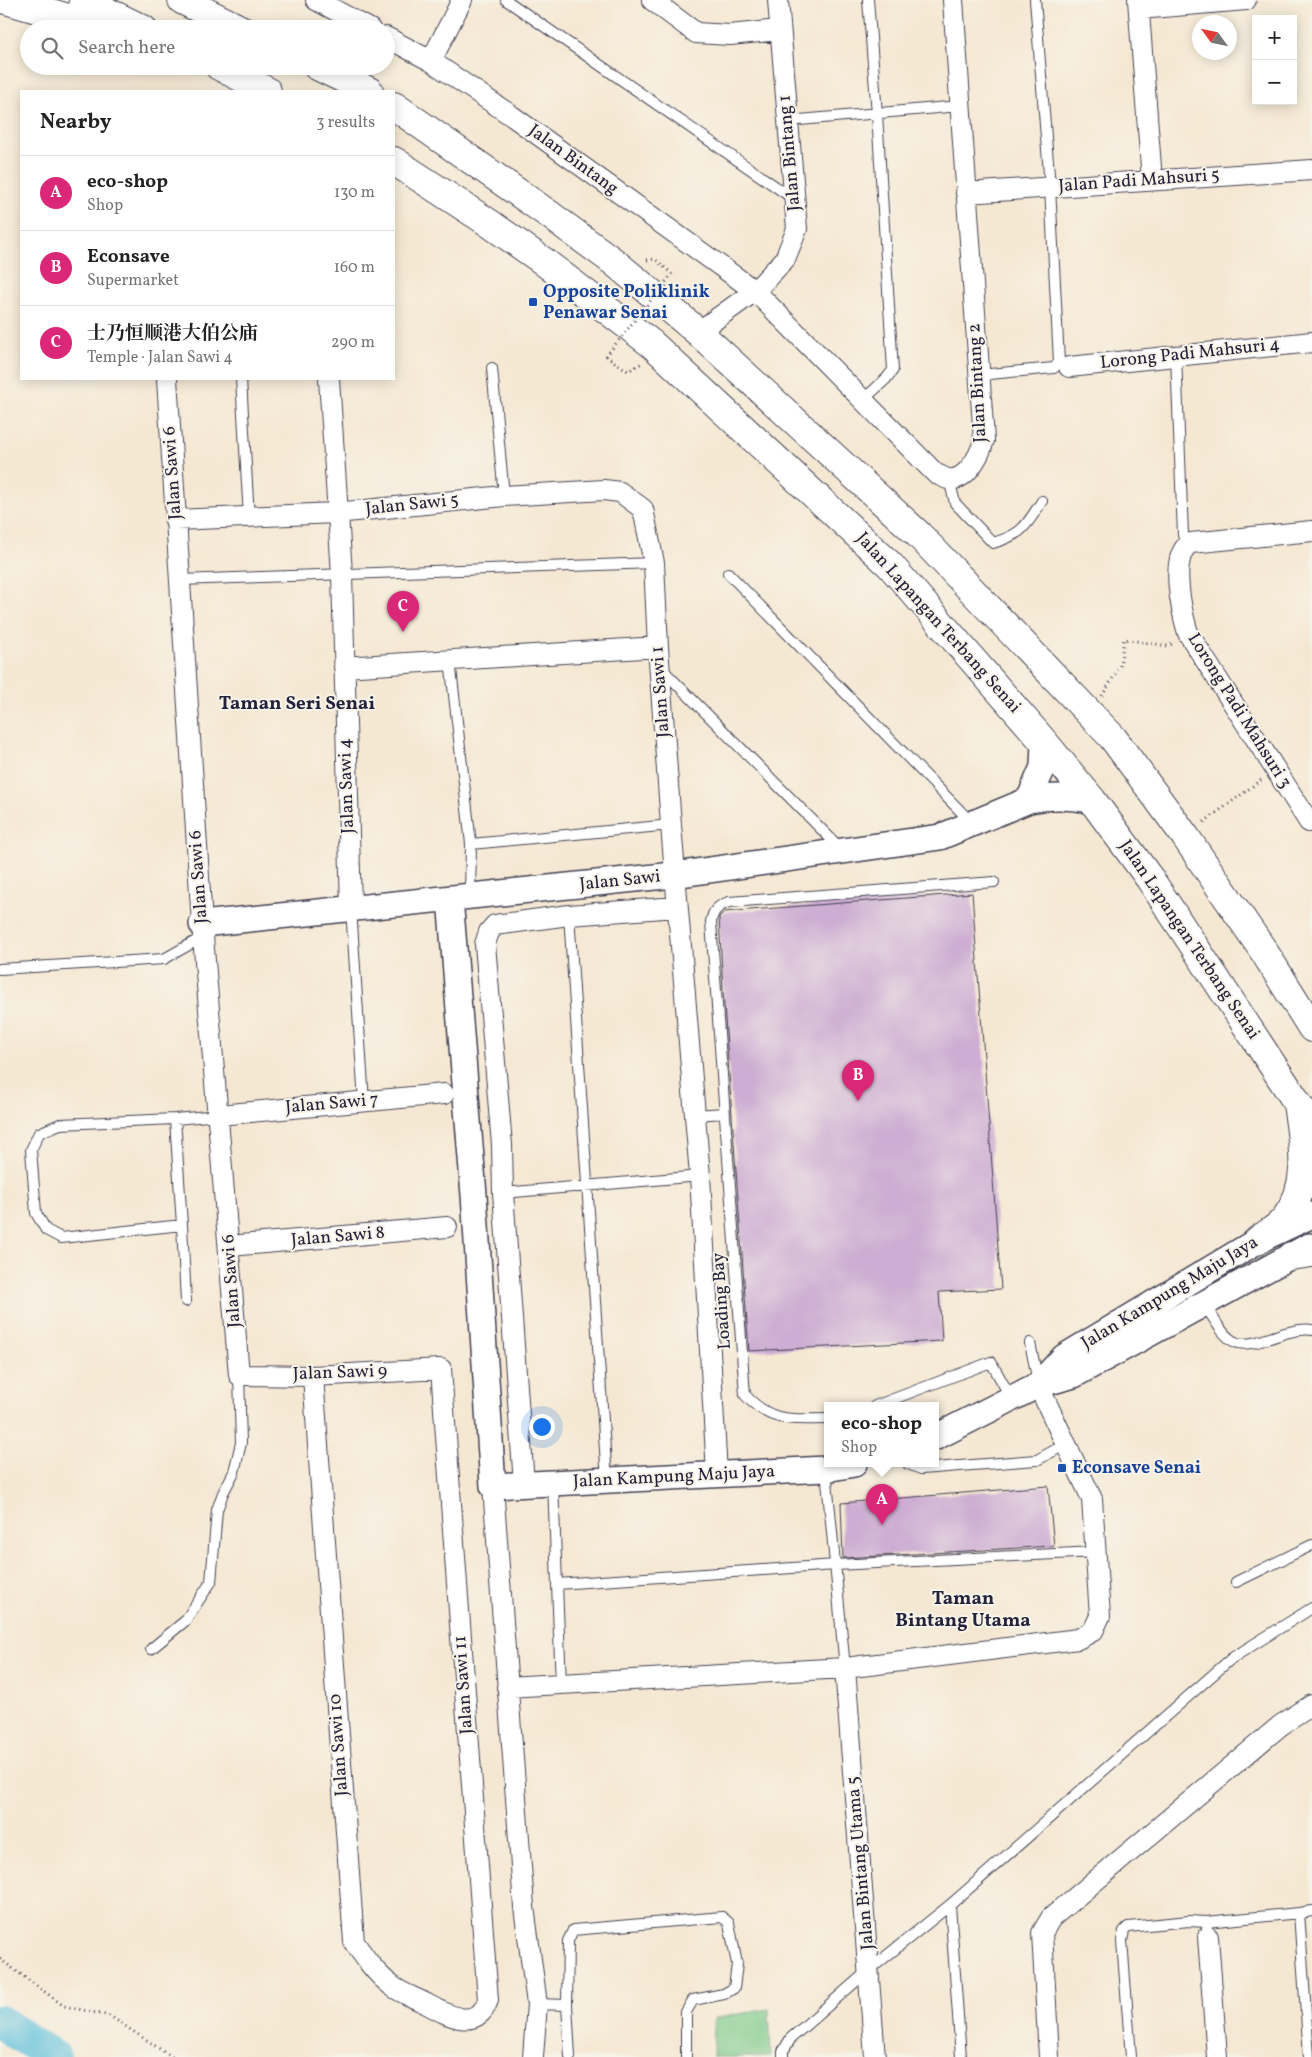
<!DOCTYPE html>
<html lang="en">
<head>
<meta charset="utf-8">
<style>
	:root { --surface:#fff; --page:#f2f2f2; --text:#222; --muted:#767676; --line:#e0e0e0; --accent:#db2777 }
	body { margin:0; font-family:Vollkorn,"Noto Serif SC",serif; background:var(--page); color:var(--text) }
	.controls { position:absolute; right:15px; top:15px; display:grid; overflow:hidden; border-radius:0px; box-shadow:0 2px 12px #0003 }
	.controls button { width:45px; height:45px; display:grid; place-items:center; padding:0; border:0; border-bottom:1px solid var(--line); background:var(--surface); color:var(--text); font:25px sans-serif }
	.compass { position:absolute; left:1192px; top:15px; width:45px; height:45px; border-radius:50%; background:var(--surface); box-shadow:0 2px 12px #0003; rotate:303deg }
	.you { position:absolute; left:541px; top:1426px; width:18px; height:18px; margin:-12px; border:4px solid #fff; border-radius:50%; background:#1a73e8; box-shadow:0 0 0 8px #1a73e833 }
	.badge { display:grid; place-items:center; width:32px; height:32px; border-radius:50%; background:var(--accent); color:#fff; font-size:16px; font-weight:700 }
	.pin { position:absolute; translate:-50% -41px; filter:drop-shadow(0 1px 2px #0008) }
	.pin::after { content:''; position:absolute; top:26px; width:18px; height:15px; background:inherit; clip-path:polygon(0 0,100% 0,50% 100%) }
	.popup { position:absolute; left:824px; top:1402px; width:115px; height:65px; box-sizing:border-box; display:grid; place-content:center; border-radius:0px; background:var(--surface); filter:drop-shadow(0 1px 4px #0005); font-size:16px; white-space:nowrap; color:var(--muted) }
	.popup b { font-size:19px; color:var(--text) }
	.popup::after { content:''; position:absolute; left:50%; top:100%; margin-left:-10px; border:10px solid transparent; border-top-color:var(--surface) }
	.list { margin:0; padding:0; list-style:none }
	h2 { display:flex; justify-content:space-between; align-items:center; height:65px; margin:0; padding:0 20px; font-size:21px }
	h2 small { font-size:16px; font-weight:400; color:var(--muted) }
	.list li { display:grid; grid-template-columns:32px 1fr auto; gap:15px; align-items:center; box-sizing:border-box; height:75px; padding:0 20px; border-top:1px solid var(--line) }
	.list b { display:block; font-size:19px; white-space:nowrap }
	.list p { margin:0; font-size:16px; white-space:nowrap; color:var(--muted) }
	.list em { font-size:16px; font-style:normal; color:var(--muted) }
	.icon { flex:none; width:28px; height:28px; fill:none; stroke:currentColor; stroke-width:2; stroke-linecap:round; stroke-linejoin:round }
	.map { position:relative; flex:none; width:1312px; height:2057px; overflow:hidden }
	.search { position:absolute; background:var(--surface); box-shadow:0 2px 12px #0003; left:20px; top:20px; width:375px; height:55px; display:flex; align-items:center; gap:12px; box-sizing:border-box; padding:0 18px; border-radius:28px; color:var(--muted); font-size:19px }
	.panel { position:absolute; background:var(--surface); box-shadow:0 2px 12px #0003; left:20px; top:90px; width:375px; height:290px; border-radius:0px }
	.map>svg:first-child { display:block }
	.green { fill:#7bc989; stroke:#4e7662 }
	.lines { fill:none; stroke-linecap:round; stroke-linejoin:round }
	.river { stroke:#5dc0db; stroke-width:34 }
	.building { fill:#cdadd3 }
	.service-casing { stroke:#424052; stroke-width:12 }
	.minor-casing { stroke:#424052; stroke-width:22 }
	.tertiary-casing { stroke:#424052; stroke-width:28 }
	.trunk-casing { stroke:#424052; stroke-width:30 }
	.motorway-casing { stroke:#424052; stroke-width:30 }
	.path { stroke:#424052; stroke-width:3; stroke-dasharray:1 4; stroke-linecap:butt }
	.service { stroke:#fff; stroke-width:10 }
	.minor { stroke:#fff; stroke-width:20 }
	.tertiary { stroke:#fff; stroke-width:25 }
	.trunk { stroke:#fff; stroke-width:28 }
	.motorway { stroke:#fff; stroke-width:28 }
	.path-bridge { stroke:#424052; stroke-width:3; stroke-dasharray:1 4; stroke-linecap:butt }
	.transit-dot { fill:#1a4fb4; stroke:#f7f3e8; stroke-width:2 }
	.labels { text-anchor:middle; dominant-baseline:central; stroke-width:4; stroke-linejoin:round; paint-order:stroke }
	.street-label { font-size:18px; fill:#22223b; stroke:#f7f3e8 }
	.transit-label { font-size:18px; font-weight:bold; fill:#164399; stroke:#f7f3e8; text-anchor:start }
	.neighbourhood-label { font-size:19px; font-weight:bold; fill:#22223b; stroke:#f7f3e8 }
</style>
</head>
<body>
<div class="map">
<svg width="1312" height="2057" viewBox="0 0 1312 2057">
	<rect width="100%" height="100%" fill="#f7f3e8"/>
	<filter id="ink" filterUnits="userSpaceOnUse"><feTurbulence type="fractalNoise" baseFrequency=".02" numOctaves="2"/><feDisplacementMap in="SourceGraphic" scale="10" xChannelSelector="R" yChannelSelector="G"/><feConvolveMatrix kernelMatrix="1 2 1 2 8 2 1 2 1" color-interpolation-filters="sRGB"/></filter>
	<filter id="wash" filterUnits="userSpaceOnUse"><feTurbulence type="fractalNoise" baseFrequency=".0096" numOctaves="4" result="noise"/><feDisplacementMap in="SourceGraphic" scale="20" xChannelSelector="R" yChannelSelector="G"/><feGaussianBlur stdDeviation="1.12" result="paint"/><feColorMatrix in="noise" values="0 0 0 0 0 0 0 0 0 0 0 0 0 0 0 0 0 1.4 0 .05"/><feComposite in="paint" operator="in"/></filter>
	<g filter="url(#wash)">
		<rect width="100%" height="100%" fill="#f5e8d3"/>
		<path class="green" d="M769,2009L771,2057H713L714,2018Z"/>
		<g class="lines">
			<path class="river" d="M0,2022L54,2057"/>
		</g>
		<g id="blocks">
			<path class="building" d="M972,893L1001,1289L939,1292L942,1341L749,1351L723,990L719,917L724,912Z
				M1048,1486L1054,1546L843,1558L841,1503Z"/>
		</g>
	</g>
	<g filter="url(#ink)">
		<use href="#blocks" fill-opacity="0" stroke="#424052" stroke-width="1"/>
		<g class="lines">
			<defs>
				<path id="service" d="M506,0L795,200
					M788,121L960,106
					M1176,355L1183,535L1186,545
					M492,368L504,496
					M979,375L1054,368L1059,362L1050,187L1035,0
					M241,379L249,518
					M863,400L886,379L893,370L877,114L868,0
					M949,479L955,503L993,543C1023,534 1026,526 1042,501
					M728,573L972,823
					M180,580L654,563
					M450,660L471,844
					M661,668L840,848
					M470,896L471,844L671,825
					M351,908L364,1102
					M569,915L607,1480
					M0,969L164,959L203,937
					M694,1115L725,1113
					M175,1119L182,1225L61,1238L46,1230L36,1213L31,1150L39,1133L60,1124L175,1119L219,1115
					M503,1193L700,1176
					M182,1225L186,1301
					M1205,1305C1233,1351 1235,1350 1285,1333C1293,1331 1304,1328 1312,1330
					M1030,1343L1038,1382
					M875,1406L991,1362L1011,1398
					M828,1419C792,1419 772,1424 745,1395L711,922C713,910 718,906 729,902L994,882
					M908,1464L921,1469L1037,1460L1066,1444
					M826,1470L845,1668
					M553,1483L561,1685
					M1236,1582L1312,1545
					M557,1584L836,1565L1096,1552
					M151,1649L185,1621L211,1582L217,1510L223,1493L234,1472L241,1443L239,1375
					M950,1905L961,2057
					M1206,1922L1299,1913
					M537,2004L567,2005L570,2057
					M567,2005L568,1941L573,1930L722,1917L729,1923L737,1964L734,1988L724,1994L693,2000L686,2012V2057
					M783,2057V2051L791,2038L869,1970L950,1905L1232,1658L1312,1608
					M1131,2057L1122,1941L1124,1931L1128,1927L1189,1921L1206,1922L1208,1937
					M1309,2057L1299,1913L1312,1911"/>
				<path id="minor" d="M316,0L370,29
					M652,0L696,33L730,35L779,30
					M1138,0L1152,180
					M1139,9L1246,0
					M386,37L431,61L512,116L755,291L936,474C940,475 944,478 948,479C966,482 980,455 984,440L953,0
					M431,61L462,0
					M966,193L1312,170
					M698,332L755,291L785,259L797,229L778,0
					M1069,367L1312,342
					M167,379L202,924L239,1375L313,1376L441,1369L488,2000C477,2034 444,2013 423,2002C413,1997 401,1993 392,1986C376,1974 365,1958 354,1942L313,1376
					M329,379L342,574L351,908
					M175,520L336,513L504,496L604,490L620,492L643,509L654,563L658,647L671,825L700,1176L717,1474
					M344,667L658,647
					M1309,822L1188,633C1182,613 1168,554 1191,543L1312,531
					M219,1115L444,1094
					M229,1246L447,1227
					M524,1484L503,1193L502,1145L485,944L489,932L495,925L569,915L677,907
					M493,1486L524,1907L537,2004L533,2057
					M845,1668L875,2057
					M507,1687L845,1668L1078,1639L1093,1631L1100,1616L1092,1499L1038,1385
					M1208,1937L1217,2057
					M1049,2057L1042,1933L1051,1918L1281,1725L1312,1705"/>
				<path id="tertiary" d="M1029,800L1043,767L1044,742
					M450,898L474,1195L493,1486L826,1469L854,1464
					M202,924L674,875L940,837L1029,800C1052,795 1068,797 1092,800
					M1038,1385L1064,1357L1257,1241L1312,1215
					M936,1437L1038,1385L1074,1375L1309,1246"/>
				<path id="trunk" d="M83,0L143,29
					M182,0L240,29
					M219,66L267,91
					M317,66L369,91
					M394,106L550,215L614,262L698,332L918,534L1113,738L1185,836L1263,950L1312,1028
					M394,161L489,223L543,261L652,344L890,565L1044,742L1092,800L1150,879L1312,1125
					M1257,1241C1266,1234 1278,1228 1285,1219C1312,1184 1303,1145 1297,1104
					M1291,1256L1312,1253"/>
				<path id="motorway" d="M6,0L106,29"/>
			</defs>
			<use href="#service" class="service-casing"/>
			<use href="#minor" class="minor-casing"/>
			<use href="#tertiary" class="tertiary-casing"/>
			<use href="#trunk" class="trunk-casing"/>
			<use href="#motorway" class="motorway-casing"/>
			<path class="path" d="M647,260L655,259L672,274
				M606,356L628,371L642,363
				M1102,696L1120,666L1124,639L1168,646L1172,644
				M1204,822L1261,780
				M0,1959L64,2006L110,2016L172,2057"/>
			<use href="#service" class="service"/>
			<use href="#minor" class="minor"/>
			<use href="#tertiary" class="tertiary"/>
			<use href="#trunk" class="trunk"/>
			<use href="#motorway" class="motorway"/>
			<path class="path-bridge" d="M606,356L672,274"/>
		</g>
	</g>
	<g class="transit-dot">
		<rect x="528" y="297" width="10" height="10" rx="2.5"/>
		<rect x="1057" y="1463" width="10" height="10" rx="2.5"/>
	</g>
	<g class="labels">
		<g class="street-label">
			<text transform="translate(790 153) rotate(-95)">Jalan Bintang 1</text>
			<text transform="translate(573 160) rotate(36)">Jalan Bintang</text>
			<text transform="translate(1139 181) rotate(-4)">Jalan Padi Mahsuri 5</text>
			<text transform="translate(1190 354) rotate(-6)">Lorong Padi Mahsuri 4</text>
			<text transform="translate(978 383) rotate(-93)">Jalan Bintang 2</text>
			<text transform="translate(173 473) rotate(-94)">Jalan Sawi 6</text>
			<text transform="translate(412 505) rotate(-6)">Jalan Sawi 5</text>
			<text transform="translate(938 623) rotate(48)">Jalan Lapangan Terbang Senai</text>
			<text transform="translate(661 692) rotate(-94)">Jalan Sawi 1</text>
			<text transform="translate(1239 711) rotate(58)">Lorong Padi Mahsuri 3</text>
			<text transform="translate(347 786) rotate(-92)">Jalan Sawi 4</text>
			<text transform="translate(199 877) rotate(-94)">Jalan Sawi 6</text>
			<text transform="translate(620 881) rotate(-6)">Jalan Sawi</text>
			<text transform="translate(1189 940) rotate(56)">Jalan Lapangan Terbang Senai</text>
			<text transform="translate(332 1104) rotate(-5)">Jalan Sawi 7</text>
			<text transform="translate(338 1237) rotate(-5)">Jalan Sawi 8</text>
			<text transform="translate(232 1281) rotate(-94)">Jalan Sawi 6</text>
			<text transform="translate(1170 1293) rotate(-31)">Jalan Kampung Maju Jaya</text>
			<text transform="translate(722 1301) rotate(-94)">Loading Bay</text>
			<text transform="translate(340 1373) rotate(-2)">Jalan Sawi 9</text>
			<text transform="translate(674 1477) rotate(-3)">Jalan Kampung Maju Jaya</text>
			<text transform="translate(464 1685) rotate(-94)">Jalan Sawi 11</text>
			<text transform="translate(339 1745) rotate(-94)">Jalan Sawi 10</text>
			<text transform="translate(861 1863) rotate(-95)">Jalan Bintang Utama 5</text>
		</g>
		<g class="transit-label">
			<text x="543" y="292">Opposite Poliklinik<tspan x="543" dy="21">Penawar Senai</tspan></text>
			<text x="1072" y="1468">Econsave Senai</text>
		</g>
		<g class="neighbourhood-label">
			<text x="297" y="704">Taman Seri Senai</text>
			<text x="963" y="1599">Taman<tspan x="963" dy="22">Bintang Utama</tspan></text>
		</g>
	</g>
</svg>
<div class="controls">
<button>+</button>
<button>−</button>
</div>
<svg class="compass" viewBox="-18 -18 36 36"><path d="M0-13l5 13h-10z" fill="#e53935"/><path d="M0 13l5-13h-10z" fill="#767676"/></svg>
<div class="you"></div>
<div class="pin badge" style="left:882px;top:1525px">A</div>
<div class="popup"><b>eco-shop</b>Shop</div>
<div class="pin badge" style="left:858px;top:1101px">B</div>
<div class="pin badge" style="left:403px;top:632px">C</div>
<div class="search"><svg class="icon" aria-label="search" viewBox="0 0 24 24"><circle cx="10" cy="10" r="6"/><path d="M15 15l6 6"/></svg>Search here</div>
<section class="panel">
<h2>Nearby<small>3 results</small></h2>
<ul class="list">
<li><span class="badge">A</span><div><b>eco-shop</b><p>Shop</p></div><em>130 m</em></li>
<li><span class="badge">B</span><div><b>Econsave</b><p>Supermarket</p></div><em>160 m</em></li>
<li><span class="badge">C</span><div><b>士乃恒顺港大伯公庙</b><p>Temple · Jalan Sawi 4</p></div><em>290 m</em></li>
</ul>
</section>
</div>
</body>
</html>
